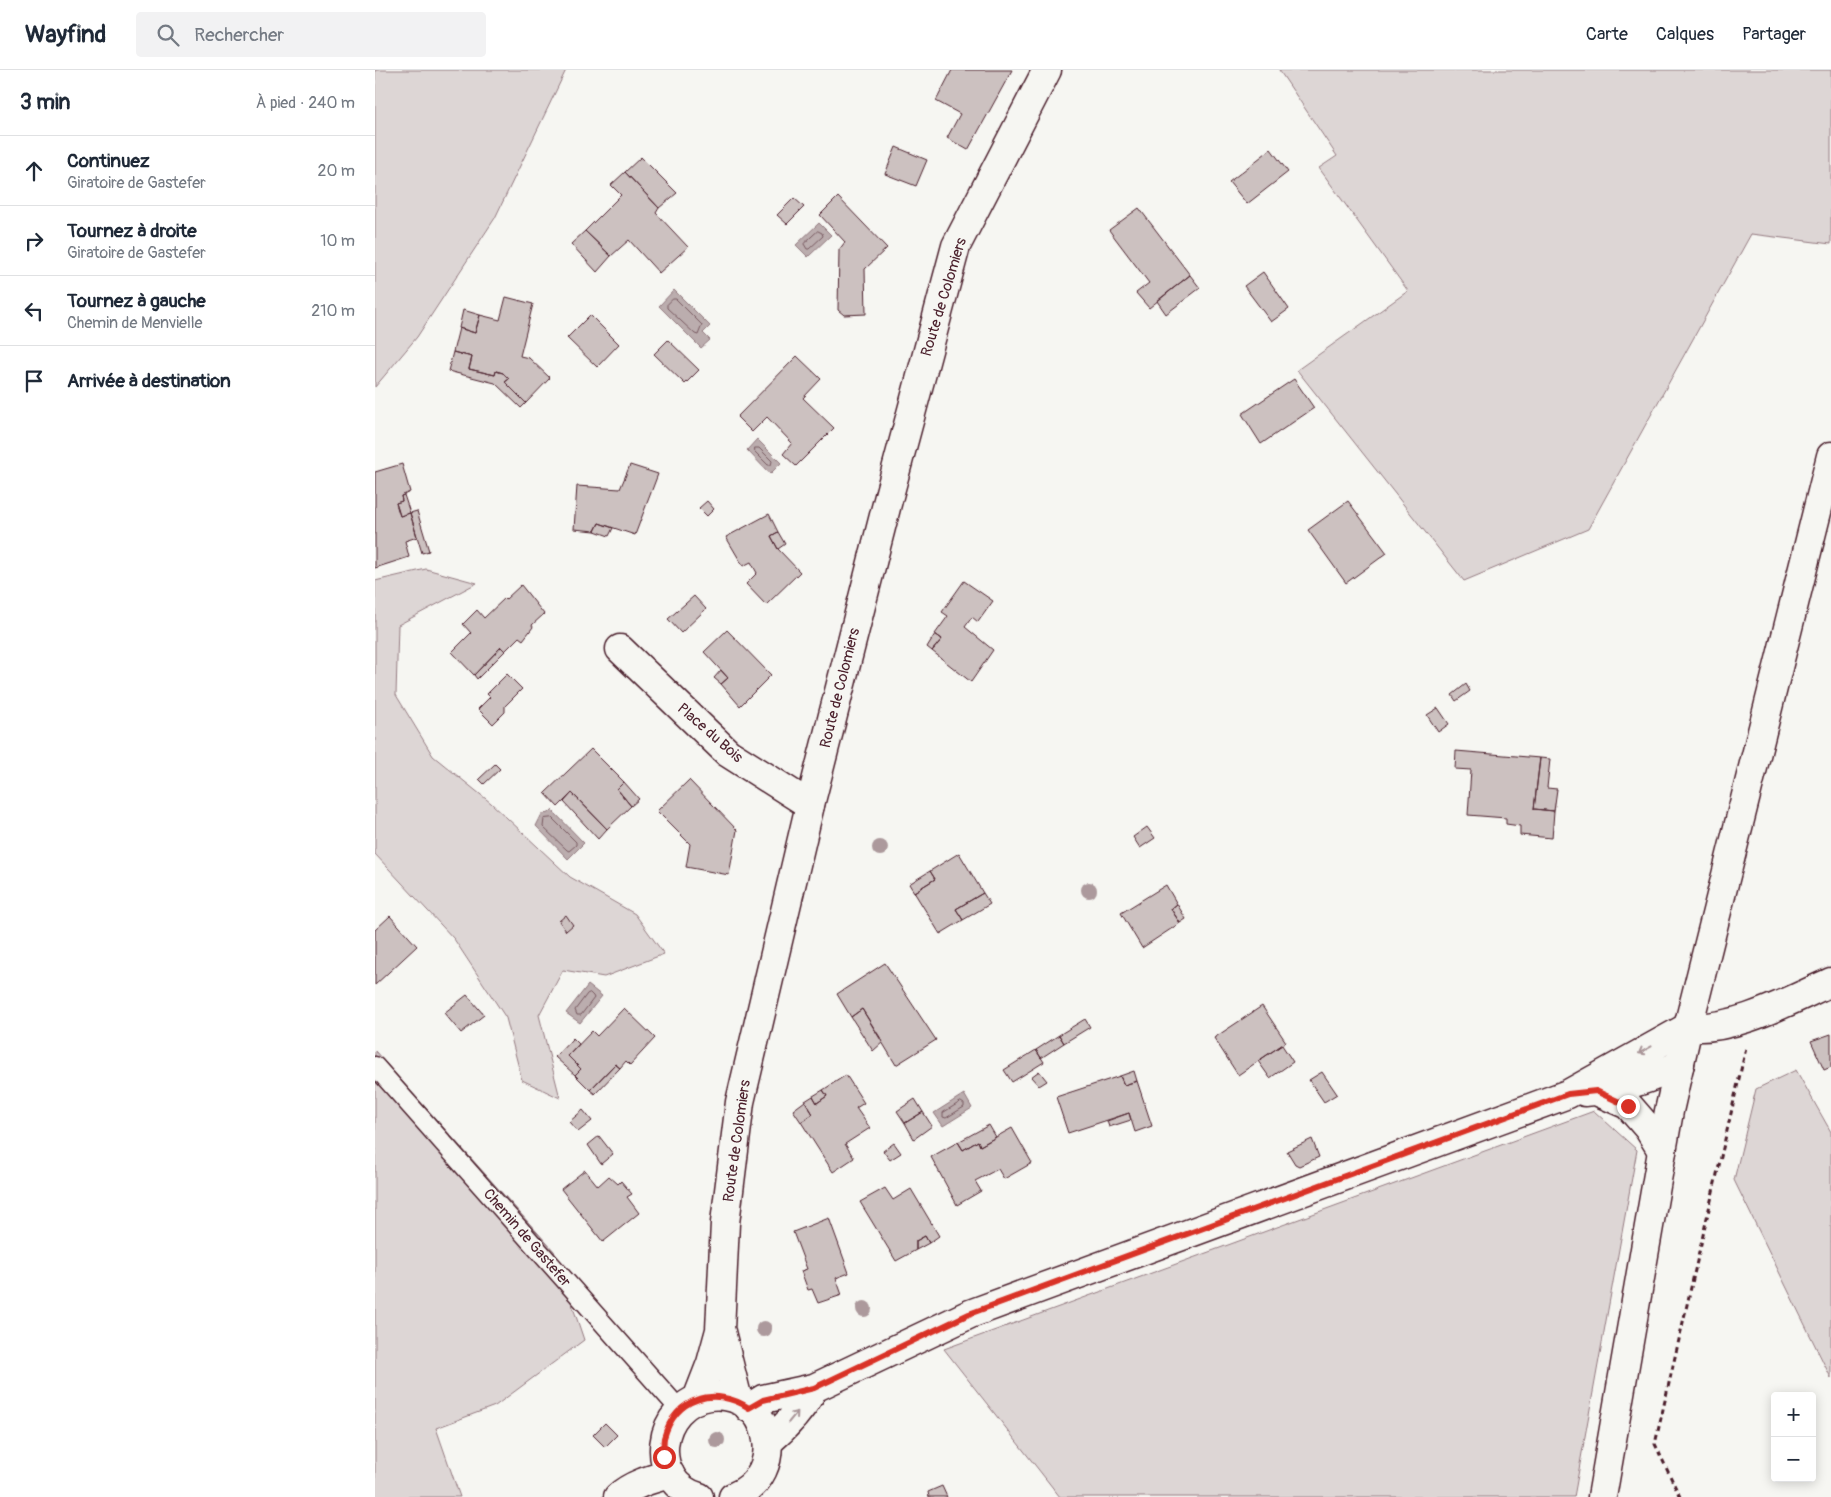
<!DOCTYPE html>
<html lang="fr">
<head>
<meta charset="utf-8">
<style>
	:root { --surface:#fff; --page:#f2f2f3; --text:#1f2937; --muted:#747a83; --line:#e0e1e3 }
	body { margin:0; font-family:Pangolin,sans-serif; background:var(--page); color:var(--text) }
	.controls { position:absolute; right:15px; bottom:15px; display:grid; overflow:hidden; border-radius:5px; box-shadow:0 2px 12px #0003 }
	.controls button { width:45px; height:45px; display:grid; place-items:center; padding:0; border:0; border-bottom:1px solid var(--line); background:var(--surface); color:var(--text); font:25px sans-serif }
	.stop { position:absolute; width:15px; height:15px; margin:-11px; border:4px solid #d93025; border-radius:50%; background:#fff }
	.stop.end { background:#d93025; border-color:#fff; box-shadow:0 1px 5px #0008 }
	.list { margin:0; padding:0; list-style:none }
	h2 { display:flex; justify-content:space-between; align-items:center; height:65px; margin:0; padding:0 20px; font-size:21px }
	h2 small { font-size:16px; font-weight:400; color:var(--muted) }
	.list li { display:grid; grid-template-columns:32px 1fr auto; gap:15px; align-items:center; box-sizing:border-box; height:70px; padding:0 20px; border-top:1px solid var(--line) }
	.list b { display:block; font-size:19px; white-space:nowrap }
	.list p { margin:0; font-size:16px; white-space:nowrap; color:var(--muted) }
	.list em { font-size:16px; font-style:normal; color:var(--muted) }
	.icon { flex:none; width:28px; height:28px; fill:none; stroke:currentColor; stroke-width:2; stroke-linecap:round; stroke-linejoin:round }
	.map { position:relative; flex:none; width:1456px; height:1427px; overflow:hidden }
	header { display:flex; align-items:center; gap:30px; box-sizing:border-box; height:70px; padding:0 25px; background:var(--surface); border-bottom:1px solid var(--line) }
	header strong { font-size:24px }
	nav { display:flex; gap:28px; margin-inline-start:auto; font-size:18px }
	.search { width:350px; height:45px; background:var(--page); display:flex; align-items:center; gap:12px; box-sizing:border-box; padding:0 18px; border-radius:5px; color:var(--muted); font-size:19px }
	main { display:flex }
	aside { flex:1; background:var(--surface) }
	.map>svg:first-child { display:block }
	.green { fill:#ddd6d5; stroke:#947a80 }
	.water { fill:#bbadae; stroke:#8e747a }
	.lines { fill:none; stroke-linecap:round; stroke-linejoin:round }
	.shore { stroke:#77585f; stroke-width:1 }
	.building { fill:#ccc1c0; stroke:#4a1f2b }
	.service-casing { stroke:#4a1f2b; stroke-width:21 }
	.minor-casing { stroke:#4a1f2b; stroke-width:31 }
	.tertiary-casing { stroke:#4a1f2b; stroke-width:31 }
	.secondary-casing { stroke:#4a1f2b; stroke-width:31 }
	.path { stroke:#4a1f2b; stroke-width:3; stroke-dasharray:5 4; stroke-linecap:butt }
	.service { stroke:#f6f6f2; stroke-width:18 }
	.minor { stroke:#f6f6f2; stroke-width:28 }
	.tertiary { stroke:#f6f6f2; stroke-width:28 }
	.secondary { stroke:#f6f6f2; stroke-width:28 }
	.tree { fill:#ac999c }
	.oneway { stroke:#a99598 }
	.route { stroke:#d93025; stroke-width:6 }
	.labels { text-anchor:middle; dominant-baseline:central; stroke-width:4; stroke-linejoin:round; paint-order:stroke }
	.street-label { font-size:15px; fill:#4a1f2b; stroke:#f6f6f2 }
</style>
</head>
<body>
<header>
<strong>Wayfind</strong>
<div class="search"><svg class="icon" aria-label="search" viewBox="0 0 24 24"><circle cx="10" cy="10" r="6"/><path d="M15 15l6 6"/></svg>Rechercher</div>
<nav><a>Carte</a><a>Calques</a><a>Partager</a></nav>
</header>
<main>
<aside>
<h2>3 min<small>À pied · 240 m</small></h2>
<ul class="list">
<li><svg class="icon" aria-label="ahead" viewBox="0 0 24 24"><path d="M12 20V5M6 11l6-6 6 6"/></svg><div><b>Continuez</b><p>Giratoire de Gastefer</p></div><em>20 m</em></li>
<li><svg class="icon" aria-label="right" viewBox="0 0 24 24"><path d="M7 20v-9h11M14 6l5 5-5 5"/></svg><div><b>Tournez à droite</b><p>Giratoire de Gastefer</p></div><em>10 m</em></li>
<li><svg class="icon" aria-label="left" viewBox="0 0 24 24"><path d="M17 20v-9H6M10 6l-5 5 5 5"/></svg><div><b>Tournez à gauche</b><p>Chemin de Menvielle</p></div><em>210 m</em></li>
<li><svg class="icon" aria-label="arrive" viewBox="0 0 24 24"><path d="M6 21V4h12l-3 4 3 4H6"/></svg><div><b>Arrivée à destination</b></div></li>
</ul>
</aside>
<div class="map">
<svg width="1456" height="1427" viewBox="0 0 1456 1427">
	<rect width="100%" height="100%" fill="#f6f6f2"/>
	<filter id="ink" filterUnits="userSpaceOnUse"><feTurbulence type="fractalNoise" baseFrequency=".02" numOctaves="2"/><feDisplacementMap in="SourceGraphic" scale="10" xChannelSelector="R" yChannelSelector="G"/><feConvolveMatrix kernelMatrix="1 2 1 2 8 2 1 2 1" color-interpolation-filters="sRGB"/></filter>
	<g filter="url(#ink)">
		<path class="green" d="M0,0H191L120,148L42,267L0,317Z
			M904,0H1456V174L1376,164L1213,459L1089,511L922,300L1033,221L944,98L962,86Z
			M51,499L102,513L23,555L21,625L58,686L116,733L195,807L260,844L289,884L229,907L188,900L164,945L185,1028L147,1010L131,948L79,869L0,784V511Z
			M0,981L179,1181L209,1270L120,1336L61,1358L85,1427H0Z
			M1421,1000L1456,1062V1308L1359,1110L1381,1019Z
			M1219,1041L1262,1080L1199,1427H685L569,1279Z"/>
		<path class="water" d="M444,153L456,165L433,187L421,175Z
			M299,220L335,256L328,263L335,270L326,278L284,236Z
			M382,369L406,393L395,404L372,380Z
			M177,740L209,773L193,789L161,756L167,744L174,743Z
			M213,915L227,926L205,953L191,943Z
			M589,1024L597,1038L568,1056L559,1043Z"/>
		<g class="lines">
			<path class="shore" d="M443,161L447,163L448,166L434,179H432L429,174Z
				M298,229H301L327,255L323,265L320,264L292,238V235Z
				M380,378H384L397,391L396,395H393L380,382Z
				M177,748L201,772V775L194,781L192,780L168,757L169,749Z
				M215,923L218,926L219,928L206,945H202L200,940L212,924Z
				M586,1032L589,1034V1037L571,1048L568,1047V1043Z"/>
		</g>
		<path class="building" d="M577,0H637L593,80L572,68L585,44L561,31Z
			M521,77L552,90L541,116L510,104Z
			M896,79L913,102L872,134L854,112Z
			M266,87L302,123L284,138L250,102Z
			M250,102L284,138L281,143L313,177L284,203L254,170L236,186L210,161L246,125L236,115Z
			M463,127L512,178L490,199L491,244L469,245L463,240L464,180L470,172L445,145Z
			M419,128L429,137L412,154L402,145Z
			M764,138L815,205L774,238L761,223L774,213L734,160Z
			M210,161L236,186L222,202L196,174Z
			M888,202L914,239L896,252L869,216Z
			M815,205L825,218L791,244L782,231Z
			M131,227L158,234L145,286L154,288L175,308L151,333L130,312L134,309L128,303L121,301L120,305L94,299L97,287L78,282L84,258L100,263L105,245L125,250Z
			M88,240L105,245L100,263L84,258Z
			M215,245L244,274L222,297L192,268Z
			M293,270L324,300L310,314L279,284Z
			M78,282L97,287L94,299L120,305L121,301L128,303L134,309L130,312L151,333L146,338L120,313L73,301Z
			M422,286L446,309L428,328L459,358L421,396L408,384L417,373L392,347L377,362L362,347Z
			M919,309L939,338L886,374L867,344Z
			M27,394L35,422L26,426L27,431L21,433L25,446L35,443L42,467L30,471L34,487L0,498V402Z
			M255,395L283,404L260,465L224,453L220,461L199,459L202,416L245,419Z
			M29,425L35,443L25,446L21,433L27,431L26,426Z
			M332,431L339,439L332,446L324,438Z
			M973,431L1012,483L971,513L933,460Z
			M42,441L54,481L47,483L35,443Z
			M394,444L403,462L396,466L403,479L425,502L391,535L371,514L382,503L376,492L368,496L351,467Z
			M224,453L238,458L234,466L220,461Z
			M403,462L410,474L403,479L396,466Z
			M589,511L618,531L603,552L597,547L590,557L618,580L596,612L557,581L567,569L560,564L573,546L567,542Z
			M146,515L169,544L157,555L158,557L148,570L144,567L130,581L126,577L99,605L77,582L96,563L88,554L102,540L109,548L130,528L131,529Z
			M319,526L331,539L306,563L293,549Z
			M352,560L396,605L365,636L346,614L353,608L329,582Z
			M560,564L567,569L557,581L552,577Z
			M126,577L130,581L102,609L99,605Z
			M346,600L353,608L346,614L339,608Z
			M132,604L147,619L130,636V642L118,654L103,639L115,627L112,624Z
			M1091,614L1095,621L1081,631L1077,625Z
			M1063,638L1074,654L1063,662L1052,645Z
			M216,679L249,712L242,719L256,736L232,759L197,723L183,737L170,723Z
			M1081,681L1165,688L1159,739L1179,741L1177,768L1145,765V756L1131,754V748L1093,745L1096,700L1080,699Z
			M1165,688L1175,689L1172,718L1182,719L1179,741L1159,739Z
			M120,694L125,699L109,714L104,709Z
			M314,710L362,760L354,805L311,797L315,774L282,741Z
			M249,712L264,729L256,736L242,719Z
			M197,723L232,759L223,769L189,732Z
			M772,757L780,768L765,778L758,767Z
			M584,783L608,823L581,839L588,850L565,864L539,822L560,809L555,801Z
			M555,801L560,809L539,822L534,814Z
			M791,815L802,834L796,839L805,853L767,878L746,843Z
			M608,823L615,834L588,850L581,839Z
			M802,834L811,849L805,853L796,839Z
			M191,845L198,855L191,861L184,851Z
			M15,846L42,876L0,915V860Z
			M510,893L561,970L521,995L487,939L476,947L462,924Z
			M92,925L109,945L86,963L69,943Z
			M887,936L911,972L863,1005L839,968Z
			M249,938L280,968L255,995L251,991L245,998L240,994L215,1020L200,1005L206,999L193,986L217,961L222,966Z
			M487,939L508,972L498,981L476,947Z
			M710,949L715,957L689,973L684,965Z
			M1456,964V997L1449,1000L1436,971Z
			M684,965L689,973L666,988L661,980Z
			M198,968L204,974L193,986L206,999L200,1005L180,987Z
			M907,975L918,992L895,1008L883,991Z
			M661,980L669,992L637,1012L629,1000Z
			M240,994L245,998L220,1024L215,1020Z
			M664,1001L672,1011L664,1016L656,1007Z
			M759,1001L762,1011L749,1015L745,1006Z
			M947,1002L962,1024L949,1032L934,1010Z
			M471,1005L489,1033L481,1038L495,1058L470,1074L479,1088L458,1102L426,1052L438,1044L430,1031L438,1026L442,1033L452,1026L448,1020Z
			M745,1006L749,1015L762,1011L777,1056L760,1062L754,1043L693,1063L681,1027Z
			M448,1020L452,1026L442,1033L438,1026Z
			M540,1029L548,1042L530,1053L522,1041Z
			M430,1031L438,1044L426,1052L418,1040Z
			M208,1040L217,1051L203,1062L194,1052Z
			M548,1042L557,1056L539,1069L530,1053Z
			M754,1043L756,1050L734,1057L732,1051Z
			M614,1055L621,1067L605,1076L603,1071L588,1080L583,1072Z
			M637,1058L657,1093L629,1109L623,1099L600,1111L606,1121L582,1135L556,1087L583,1072L588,1080L603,1071L605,1076Z
			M224,1066L238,1084L226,1094L213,1075Z
			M937,1069L944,1087L924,1096L920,1094L912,1081Z
			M519,1073L526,1083L515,1090L508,1081Z
			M210,1100L223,1116L234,1106L243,1114L246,1111L257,1124L252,1127L264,1143L228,1172L186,1119Z
			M510,1118L518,1130L536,1119L564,1166L554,1173L550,1166L541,1171V1180L521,1191L485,1132Z
			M454,1148L474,1203L461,1208L467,1225L443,1233L437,1219L433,1220L426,1201L432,1199L418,1162Z
			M550,1166L554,1173L541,1180V1171Z
			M230,1353L242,1365L230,1377L218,1365Z
			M567,1416L572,1427H554L553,1422Z"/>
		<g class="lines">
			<defs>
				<path id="service" d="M0,996L305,1340"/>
				<path id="minor" d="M245,579L353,683L435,735
					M1221,1021L1253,1035L1273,1058L1287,1081
					M1210,1022C1241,1020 1278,1009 1305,994
					M374,1338L388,1329L439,1318L595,1244L1193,1024L1313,957C1360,961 1413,931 1456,912
					M393,1372C411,1357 427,1339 439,1318
					M243,1427C257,1414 277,1409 295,1404"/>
				<path id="tertiary" d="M346,1262L363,1330
					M322,1329L336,1293L345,1260L350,1153L365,1032L435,735L515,422L581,176L672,0
					M324,1427C271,1412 281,1333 335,1326C396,1318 416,1404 358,1427"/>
				<path id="secondary" d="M1227,1427L1294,1041L1313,957L1456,386"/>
			</defs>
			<use href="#service" class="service-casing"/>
			<use href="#minor" class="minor-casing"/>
			<use href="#tertiary" class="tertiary-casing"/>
			<use href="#secondary" class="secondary-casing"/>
			<path class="path" d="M1305,1427L1280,1374L1371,978"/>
			<use href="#service" class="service"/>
			<use href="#minor" class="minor"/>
			<use href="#tertiary" class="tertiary"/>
			<use href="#secondary" class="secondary"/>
		</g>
		<g class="tree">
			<circle cx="505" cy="778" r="8"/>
			<circle cx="714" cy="820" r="8"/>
			<circle cx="489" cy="1239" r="8"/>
			<circle cx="389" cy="1259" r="8"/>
			<circle cx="342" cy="1370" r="8"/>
		</g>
		<defs><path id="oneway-shaft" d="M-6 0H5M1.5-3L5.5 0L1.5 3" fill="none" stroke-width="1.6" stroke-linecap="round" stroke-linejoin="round" transform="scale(1.25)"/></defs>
		<g class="oneway">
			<use href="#oneway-shaft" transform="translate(1270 980) rotate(151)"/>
			<use href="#oneway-shaft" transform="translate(418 1347) rotate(-50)"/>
		</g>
	</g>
	<g class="lines" filter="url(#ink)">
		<path class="route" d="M289,1387C289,1381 288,1374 289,1368C300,1327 340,1316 374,1338L388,1330L439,1318L594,1244L1193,1024L1221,1021L1253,1036"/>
	</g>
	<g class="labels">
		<g class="street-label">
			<text transform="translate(569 227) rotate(-73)">Route de Colomiers</text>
			<text transform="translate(465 618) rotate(-76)">Route de Colomiers</text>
			<text transform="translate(335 663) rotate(41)">Place du Bois</text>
			<text transform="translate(362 1071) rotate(-82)">Route de Colomiers</text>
			<text transform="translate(152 1168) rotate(49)">Chemin de Gastefer</text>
		</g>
	</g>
</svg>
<div class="controls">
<button>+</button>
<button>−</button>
</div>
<div class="stop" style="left:289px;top:1387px"></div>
<div class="stop end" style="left:1253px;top:1036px"></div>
</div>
</main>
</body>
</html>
